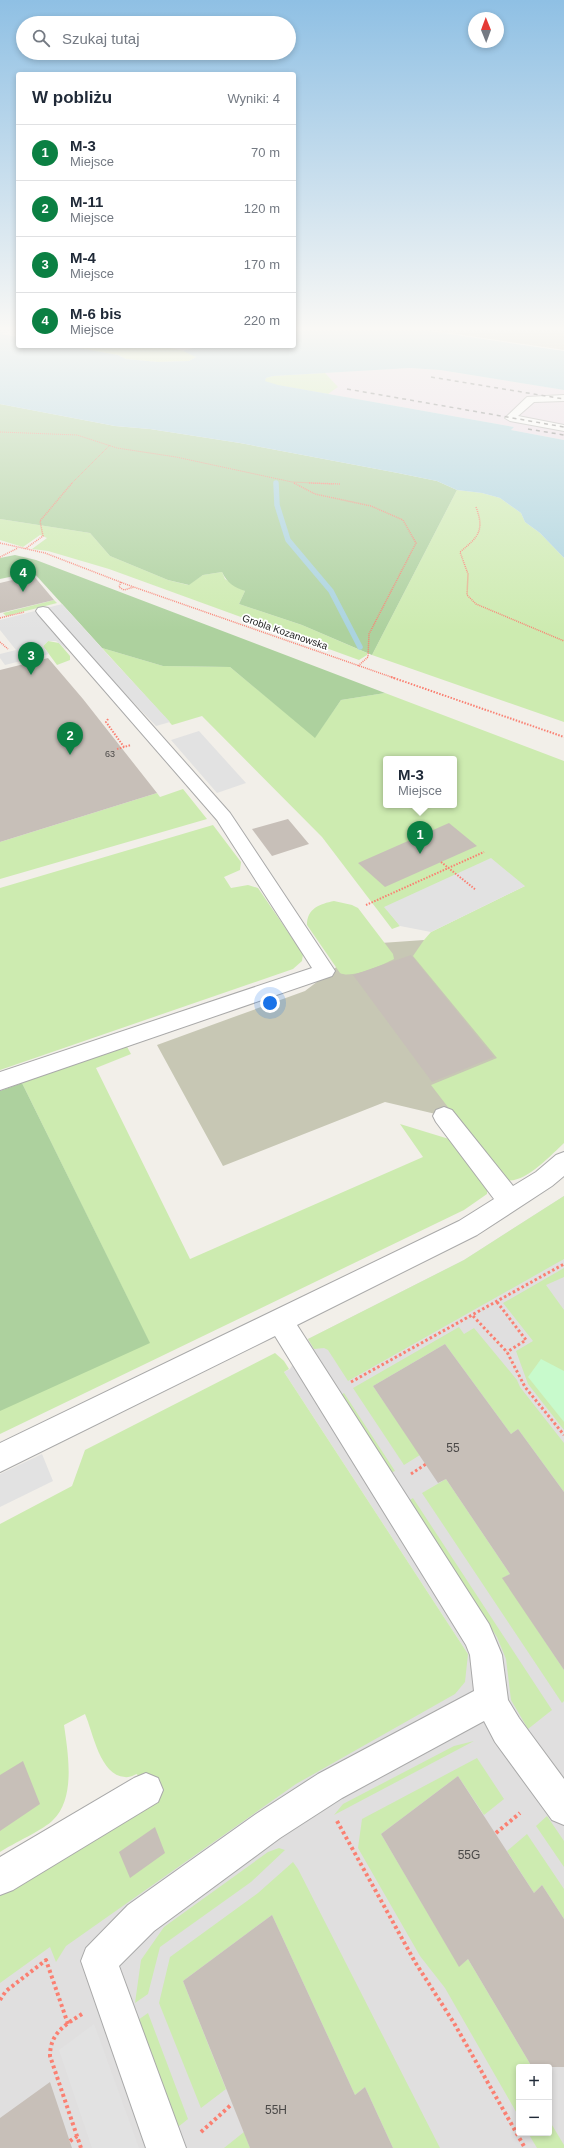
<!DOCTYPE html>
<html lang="pl">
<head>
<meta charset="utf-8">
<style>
	:root { --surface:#fff; --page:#f2f2f3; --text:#1f2937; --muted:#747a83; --line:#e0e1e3; --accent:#0b8043 }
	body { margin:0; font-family:Arial,sans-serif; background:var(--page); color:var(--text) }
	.controls { position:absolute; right:12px; bottom:12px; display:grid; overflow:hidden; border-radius:4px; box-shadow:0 2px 6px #0003 }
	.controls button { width:36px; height:36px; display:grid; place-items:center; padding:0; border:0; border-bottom:1px solid var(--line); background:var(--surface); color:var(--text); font:20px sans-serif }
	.compass { position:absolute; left:468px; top:12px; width:36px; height:36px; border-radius:50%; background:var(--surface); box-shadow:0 2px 6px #0003; rotate:359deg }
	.you { position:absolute; left:270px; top:1003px; width:14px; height:14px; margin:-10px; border:3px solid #fff; border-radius:50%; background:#1a73e8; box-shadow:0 0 0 6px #1a73e833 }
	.badge { display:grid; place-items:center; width:26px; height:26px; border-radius:50%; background:var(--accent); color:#fff; font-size:13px; font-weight:700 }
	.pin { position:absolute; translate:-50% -33px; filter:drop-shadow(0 1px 2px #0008) }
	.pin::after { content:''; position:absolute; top:21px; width:14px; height:12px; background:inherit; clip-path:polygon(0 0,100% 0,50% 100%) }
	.popup { position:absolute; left:383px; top:756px; width:74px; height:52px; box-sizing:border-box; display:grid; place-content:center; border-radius:4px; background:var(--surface); filter:drop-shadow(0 1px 3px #0005); font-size:13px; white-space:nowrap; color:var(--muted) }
	.popup b { font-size:15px; color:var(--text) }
	.popup::after { content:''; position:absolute; left:50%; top:100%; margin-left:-8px; border:8px solid transparent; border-top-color:var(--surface) }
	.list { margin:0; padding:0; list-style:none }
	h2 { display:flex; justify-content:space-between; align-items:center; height:52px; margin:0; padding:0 16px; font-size:17px }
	h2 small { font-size:13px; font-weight:400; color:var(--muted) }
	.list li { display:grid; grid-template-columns:26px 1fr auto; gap:12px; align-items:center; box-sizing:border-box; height:56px; padding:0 16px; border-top:1px solid var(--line) }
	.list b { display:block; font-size:15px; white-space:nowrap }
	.list p { margin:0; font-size:13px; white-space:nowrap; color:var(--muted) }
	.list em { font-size:13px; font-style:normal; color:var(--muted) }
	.icon { flex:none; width:22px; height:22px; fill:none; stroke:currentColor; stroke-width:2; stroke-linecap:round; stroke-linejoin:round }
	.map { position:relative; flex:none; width:564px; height:2148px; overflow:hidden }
	.search { position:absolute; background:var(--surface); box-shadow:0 2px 6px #0003; left:16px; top:16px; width:280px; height:44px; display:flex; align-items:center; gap:10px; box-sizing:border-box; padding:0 14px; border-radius:22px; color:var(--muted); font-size:15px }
	.panel { position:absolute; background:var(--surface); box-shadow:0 2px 6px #0003; left:16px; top:72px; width:280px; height:276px; border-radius:4px }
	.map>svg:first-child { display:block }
	.residential { fill:#e0dfdf; fill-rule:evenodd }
	.industrial { fill:#ebdbe8 }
	.construction { fill:#c7c7b4 }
	.grass { fill:#cdebb0; fill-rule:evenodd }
	.forest { fill:#add19e }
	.park { fill:#c8facc }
	.parking { fill:#e2e2e2 }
	.water { fill:#aad3df }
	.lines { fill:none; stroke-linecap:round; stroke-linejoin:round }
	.stream { stroke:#aad3df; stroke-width:5.5 }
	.building { fill:#c7bfb8 }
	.minor-casing { stroke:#a9a9a9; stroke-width:2 }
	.path-far4 { stroke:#fa8072; stroke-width:1; stroke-dasharray:1 1; stroke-linecap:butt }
	.path-far3 { stroke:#fa8072; stroke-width:1.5; stroke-dasharray:1 1; stroke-linecap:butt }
	.path-far2 { stroke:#fa8072; stroke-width:2; stroke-dasharray:1.5 1.5; stroke-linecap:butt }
	.path-far1 { stroke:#fa8072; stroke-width:3; stroke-dasharray:2.5 2.5; stroke-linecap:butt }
	.path { stroke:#fa8072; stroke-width:4; stroke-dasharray:3 3; stroke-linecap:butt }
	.minor { fill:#fff; fill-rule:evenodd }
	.rail { stroke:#707070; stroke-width:1.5; stroke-dasharray:4 4; stroke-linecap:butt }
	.labels { text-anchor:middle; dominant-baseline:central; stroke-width:3.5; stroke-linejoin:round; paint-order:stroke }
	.far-number-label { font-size:9px; fill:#4b4948 }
	.far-street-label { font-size:10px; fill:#222; stroke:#fff }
	.near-number-label { font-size:12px; fill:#4b4948 }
</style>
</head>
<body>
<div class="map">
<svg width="564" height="2148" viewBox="0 0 564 2148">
	<rect width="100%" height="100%" fill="#f2efe9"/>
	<path class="residential" d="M564,1196V2148H0V1981L468,1654L284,1372L290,1369L308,1339L464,1260ZM519,2067H549V2133H519Z"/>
	<path class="industrial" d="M410,368L439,370L564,390V440L511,430L514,427L278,385L273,376Z"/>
	<path class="construction" d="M436,331H564V350Z
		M424,940H440L564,1063L444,1116L385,1102L223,1166L157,1045L305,991L356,952L381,943Z"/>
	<path class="grass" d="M67,346C90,346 182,341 196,357L189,361L158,362L126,359L118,355Z
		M325,373L338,387L328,394L270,384L264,381L266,378L273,376Z
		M457,490L482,493L500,498L521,513L525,522L540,533L564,558V722L372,655Z
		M0,519L90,533L110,556L168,580L188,585L203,575L222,572L225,579L245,591L239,604L302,625L367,653V655L359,660L109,569L48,551L32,549L47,538L40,535L23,547L0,540Z
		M54,600L57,603L6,616L3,613Z
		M48,641L59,643L70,656V660L57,665L43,646Z
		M102,648L163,666L230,667L315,737L341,700L385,693L564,761V1143C551,1155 521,1188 503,1179L431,1085L497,1058L413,956L424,940L431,932L525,886L385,907L400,926L392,929L322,837L202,716L172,725ZM386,759H454V805H386Z
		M183,789L207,819L0,879V842L157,793L160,797Z
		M213,825L241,862L240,870L224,877L231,888L248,885L258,888L303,954L302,961L293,969L0,1070V888Z
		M334,901L352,905L358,908L393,954L394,959C383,965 351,979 340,973L307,925C307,908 320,904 334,901Z
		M126,1045L131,1054L96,1068L190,1259L423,1157L400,1124L449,1139L487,1189V1194L464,1210L0,1434V1409L149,1342L22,1083Z
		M564,1196V1259L348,1381L328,1350L324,1348L314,1349L308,1339L464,1260Z
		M564,1268V1277L546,1285L564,1310V1430L528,1384L516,1351L533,1341L503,1303Z
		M459,1327L464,1334L474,1328L517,1380L520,1387L564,1443V1492L518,1429L511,1434L445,1344L373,1386L420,1455L404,1465L353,1388Z
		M275,1353L284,1361L289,1369L284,1372L468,1654L465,1682L455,1694L296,1784L66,1946L56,1962L50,1947L0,1983V1885L149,1803L137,1774C134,1775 129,1778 125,1777C100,1776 93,1732 85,1714L64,1725C68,1753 76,1798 53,1820C45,1829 12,1844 0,1852V1524L72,1486L85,1450Z
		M344,1393L395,1471L390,1473L339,1396Z
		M446,1479L510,1574L503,1578L564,1670V1701L562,1703L422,1493Z
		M413,1498L552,1710L528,1729L511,1700L506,1659L497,1637L408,1501Z
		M474,1741L334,1815L343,1804L454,1746Z
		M477,1758L504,1799L484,1815L458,1776L381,1834L459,1966L468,1959L532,2067H519V2117L445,1988L420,1956L358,1848L362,1819Z
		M547,1816L564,1841V1867L536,1826Z
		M527,1834L564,1889V1919L542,1885L534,1893L507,1851Z
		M279,1848L285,1850L251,1882L160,1947L148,1994L135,2003L141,1960L164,1927L268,1852Z
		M293,1862L298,1869L440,2148H393L365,2087L355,2095L272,1915L183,1981L226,2089L201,2108L159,2003L170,1957L258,1893Z
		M148,2013L188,2119L178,2127L141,2029L138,2020Z
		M549,2120L564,2145V2148H537L528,2133H549Z
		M244,2132L250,2148H224Z"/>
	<path class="forest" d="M0,404L115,426L150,429L240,443L398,473L437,481L457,490L372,655L302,625L239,604L245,591C234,587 227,583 222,572L203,575L189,585L168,580L110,556L90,533L0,519Z
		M15,555L36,560L385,693L341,700L315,738L230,667L163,666L102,648L33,572L0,579V558Z
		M22,1083L150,1343L0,1411V1091Z"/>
	<path class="park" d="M541,1359L564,1371V1422L528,1377Z"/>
	<path class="parking" d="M62,604L108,655L170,722L156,726L79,646L66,649L56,641H48L43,646L49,654L5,665L0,658V654L16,650L0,630V620Z
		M199,731L246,783L217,793L171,740Z
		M491,858L525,886L431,932L400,926L384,907Z
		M42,1454L53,1481L0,1507V1474Z
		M94,2024L139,2148H92L59,2050Z"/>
	<path class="water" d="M9,331L1,334L18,337V346H67L118,355L126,359L158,362L189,361L196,357L183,351L199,346H294V331H430L564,351V390L440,370L410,368L273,376L266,378L265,381L278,385L514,427L511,430L564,440V558L540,533L525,522L521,513L500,498L482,493L457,490L437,481L398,473L240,443L150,429L115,426L0,404V332Z"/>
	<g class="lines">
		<path class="stream" d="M276,483L277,505L288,540L331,591L360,647"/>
	</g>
	<path class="building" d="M33,575L54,600L0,613V583Z
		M48,658L83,699L157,793L0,842V670Z
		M288,819L309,844L272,856L252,829Z
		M449,823L477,846L385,887L358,863Z
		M411,955L494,1057L432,1082L353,975Z
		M445,1344L511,1434L518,1429L564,1492V1670L502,1578L510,1574L446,1479L438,1483L373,1386Z
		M23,1761L40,1804L0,1831V1775Z
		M458,1776L534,1893L542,1885L564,1919V2067H532L468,1959L459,1967L381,1834Z
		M155,1827L165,1853L130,1878L119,1852Z
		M272,1915L355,2095L365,2087L393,2148H250L183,1981Z
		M50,2082L72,2148H0V2118Z"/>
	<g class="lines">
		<defs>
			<path id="minor" d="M564,395V401L534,402L518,416L564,425V431L510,421L505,418L527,397Z
				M43,607L48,608L230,813L335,971L332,976L0,1090V1072L312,968L217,820L38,614L36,611L38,608Z
				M444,1107L452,1110L513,1186L536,1172L556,1155L564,1152V1176L552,1186L477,1235L297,1325L489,1624L502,1655L508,1700L519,1718L564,1779V1825L552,1820L495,1742L484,1721L342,1798L280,1838L154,1931L119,1966L186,2148H146L81,1961L86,1948L128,1905L256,1814L318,1774L474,1691L470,1655L466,1645L275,1336L0,1472V1443L459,1221L494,1199L436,1122L433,1116L436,1110Z
				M146,1773L158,1778L163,1790L158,1802L13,1890L0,1895V1857L134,1778Z"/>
		</defs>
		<use href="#minor" class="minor-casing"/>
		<path class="path-far4" d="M0,432L77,435L117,448L176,457L292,482L333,484
			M294,483L295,484
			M71,484L110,445"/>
		<path class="path-far3" d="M294,483L315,494L371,506L403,520L416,543L369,634L368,657L358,666
			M309,483L340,484
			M476,507C485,531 478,537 460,552L468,574L467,595L476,604L564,641
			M0,543L45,553L128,585L394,678
			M25,549L43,536L40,521L72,483
			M0,557L18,548
			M121,582L119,587L124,590L134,587
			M0,618L24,612
			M0,642L8,649"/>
		<path class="path-far2" d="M391,677L564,737
			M108,719L106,722L124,747
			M117,749L131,745
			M441,862L476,890
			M366,905L484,852"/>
		<path class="path-far1" d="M497,1302L526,1340L507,1352
			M473,1316L507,1352L525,1387L564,1435
			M351,1382L564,1264
			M411,1474L426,1464"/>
		<path class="path" d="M337,1821L415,1962L454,2023L525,2148
			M496,1833L520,1813
			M0,2000L6,1991L46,1960L68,2024
			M201,2132L232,2104
			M70,2141L77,2136
			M81,2148L50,2056C50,2033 65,2025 82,2014"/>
		<use href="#minor" class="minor"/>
		<path class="rail" d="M431,377L564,399
			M347,389L564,427
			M528,429L564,435"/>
	</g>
	<linearGradient id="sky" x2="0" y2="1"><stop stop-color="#8fc0e4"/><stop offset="0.52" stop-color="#f9f8f5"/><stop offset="1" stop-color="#f9f8f5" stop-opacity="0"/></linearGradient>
	<rect width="564" height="632" fill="url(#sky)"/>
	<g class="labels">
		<g class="far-number-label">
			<text x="110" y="754">63</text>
		</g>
		<g class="far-street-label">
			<text transform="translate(285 632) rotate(19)">Grobla Kozanowska</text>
		</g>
		<g class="near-number-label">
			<text x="453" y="1448">55</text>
			<text x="469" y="1855">55G</text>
			<text x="276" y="2110">55H</text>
		</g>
	</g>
</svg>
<div class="controls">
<button>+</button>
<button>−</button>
</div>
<svg class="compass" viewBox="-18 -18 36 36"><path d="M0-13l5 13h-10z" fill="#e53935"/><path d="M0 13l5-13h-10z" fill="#747a83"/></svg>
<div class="you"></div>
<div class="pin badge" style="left:420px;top:854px">1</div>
<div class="popup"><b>M-3</b>Miejsce</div>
<div class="pin badge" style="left:70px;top:755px">2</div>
<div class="pin badge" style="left:31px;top:675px">3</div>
<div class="pin badge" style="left:23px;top:592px">4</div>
<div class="search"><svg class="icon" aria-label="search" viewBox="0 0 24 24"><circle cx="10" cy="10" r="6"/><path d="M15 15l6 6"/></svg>Szukaj tutaj</div>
<section class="panel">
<h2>W pobliżu<small>Wyniki: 4</small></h2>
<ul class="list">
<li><span class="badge">1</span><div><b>M-3</b><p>Miejsce</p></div><em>70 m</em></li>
<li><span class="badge">2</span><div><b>M-11</b><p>Miejsce</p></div><em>120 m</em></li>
<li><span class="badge">3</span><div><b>M-4</b><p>Miejsce</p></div><em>170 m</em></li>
<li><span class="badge">4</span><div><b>M-6 bis</b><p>Miejsce</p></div><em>220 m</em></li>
</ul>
</section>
</div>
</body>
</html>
